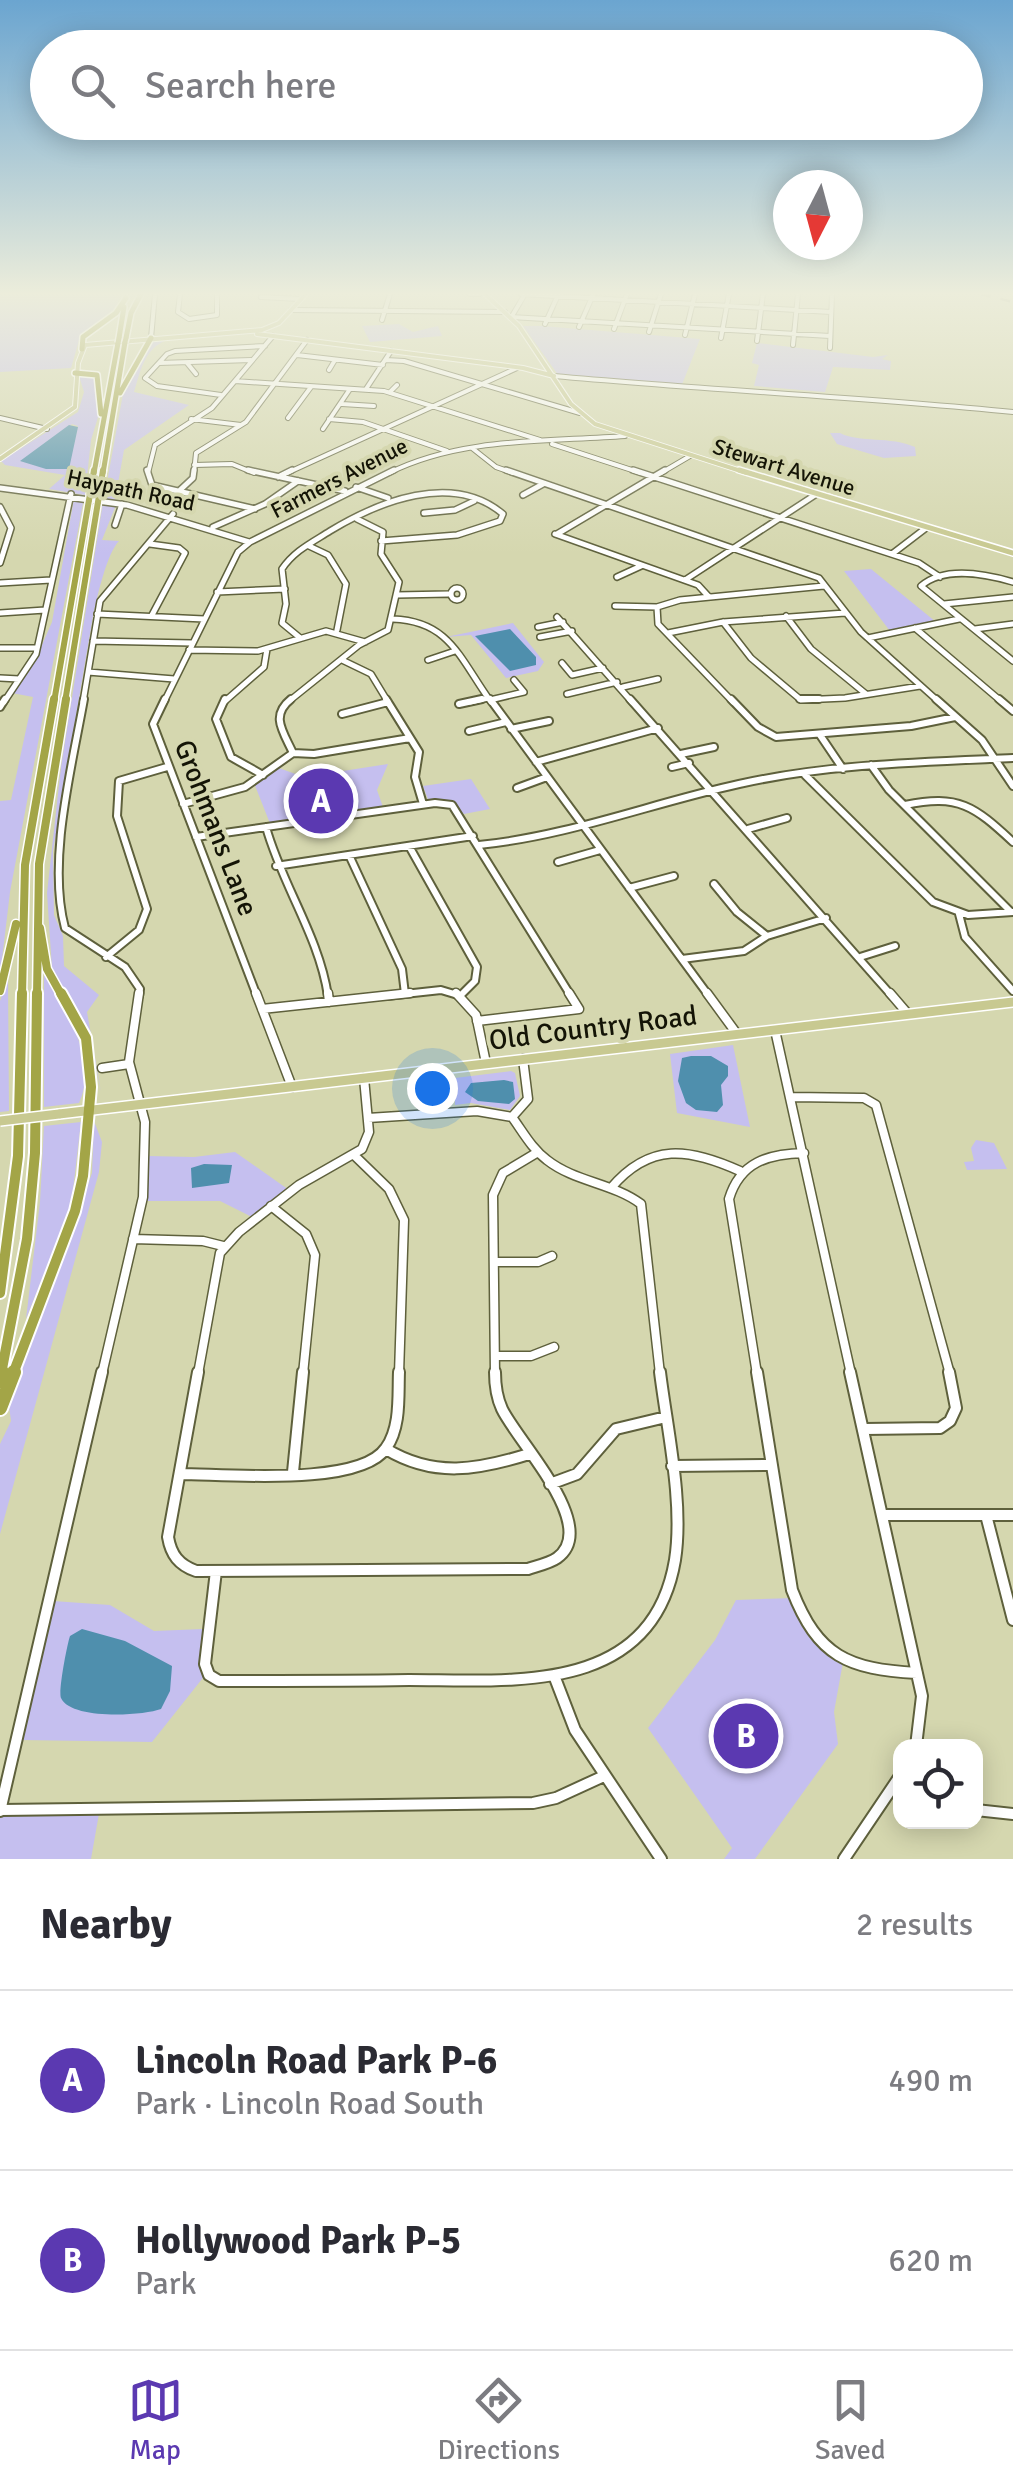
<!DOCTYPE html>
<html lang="en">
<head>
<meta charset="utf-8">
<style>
	:root { --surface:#fff; --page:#f7f7f7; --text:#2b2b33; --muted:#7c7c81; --line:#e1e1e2; --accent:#5b39b1 }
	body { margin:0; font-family:Signika,sans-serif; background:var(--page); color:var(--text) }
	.controls { position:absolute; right:30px; bottom:30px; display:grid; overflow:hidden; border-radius:20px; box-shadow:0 5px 25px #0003 }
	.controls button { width:90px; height:90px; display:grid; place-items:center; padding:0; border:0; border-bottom:2px solid var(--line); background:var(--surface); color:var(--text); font:50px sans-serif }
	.compass { position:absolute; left:773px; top:170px; width:90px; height:90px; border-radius:50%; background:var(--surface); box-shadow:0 5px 25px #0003; rotate:186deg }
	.you { position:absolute; left:432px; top:1088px; width:35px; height:35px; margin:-25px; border:8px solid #fff; border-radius:50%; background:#1a73e8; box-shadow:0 0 0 15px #1a73e833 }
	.badge { display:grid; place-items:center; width:65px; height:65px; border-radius:50%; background:var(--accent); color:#fff; font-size:32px; font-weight:700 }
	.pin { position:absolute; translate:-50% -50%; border:5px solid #fff; box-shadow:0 2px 10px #0006 }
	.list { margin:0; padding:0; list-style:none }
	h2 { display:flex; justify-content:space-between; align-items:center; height:130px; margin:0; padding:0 40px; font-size:42px }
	h2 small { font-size:32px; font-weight:400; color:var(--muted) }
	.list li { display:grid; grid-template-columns:65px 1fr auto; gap:30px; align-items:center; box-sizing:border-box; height:180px; padding:0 40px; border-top:2px solid var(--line) }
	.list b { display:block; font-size:38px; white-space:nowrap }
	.list p { margin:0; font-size:32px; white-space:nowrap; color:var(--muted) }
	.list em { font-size:32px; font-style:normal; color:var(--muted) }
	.icon { flex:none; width:55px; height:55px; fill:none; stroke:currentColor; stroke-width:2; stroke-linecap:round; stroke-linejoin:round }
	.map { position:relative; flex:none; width:1013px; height:1859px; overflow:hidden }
	.search { position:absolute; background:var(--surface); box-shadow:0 5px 25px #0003; left:30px; right:30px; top:30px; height:110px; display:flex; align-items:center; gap:25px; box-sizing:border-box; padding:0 35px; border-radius:55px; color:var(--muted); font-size:38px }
	.sheet { height:490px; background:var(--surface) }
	nav { display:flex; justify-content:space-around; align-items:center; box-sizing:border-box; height:140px; border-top:2px solid var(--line); background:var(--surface); font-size:28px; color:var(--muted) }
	nav a { display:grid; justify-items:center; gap:5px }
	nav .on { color:var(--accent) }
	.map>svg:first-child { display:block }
	.green { fill:#c5bfef; fill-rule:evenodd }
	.water { fill:#4f8fad }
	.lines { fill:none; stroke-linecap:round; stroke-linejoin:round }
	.minor-far4-casing { stroke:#5e603c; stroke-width:6 }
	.minor-far3-casing { stroke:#5e603c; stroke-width:8 }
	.minor-far2-casing { stroke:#5e603c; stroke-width:10 }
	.minor-far1-casing { stroke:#5e603c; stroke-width:11 }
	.minor-casing { stroke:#5e603c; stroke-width:14 }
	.major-far2-casing { stroke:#fff; stroke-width:6 }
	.major-far1-casing { stroke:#fff; stroke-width:8 }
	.major-casing { stroke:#fff; stroke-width:12 }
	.highway-far4-casing { stroke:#fff; stroke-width:8 }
	.highway-far3-casing { stroke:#fff; stroke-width:9 }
	.highway-far2-casing { stroke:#fff; stroke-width:11 }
	.highway-far1-casing { stroke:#fff; stroke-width:14 }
	.highway-casing { stroke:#fff; stroke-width:18 }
	.minor-far4 { stroke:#fff; stroke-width:4 }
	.minor-far3 { stroke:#fff; stroke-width:5 }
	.minor-far2 { stroke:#fff; stroke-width:6 }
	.minor-far1 { stroke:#fff; stroke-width:8 }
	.minor { stroke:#fff; stroke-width:10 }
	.major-far2 { stroke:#c8c991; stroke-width:4 }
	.major-far1 { stroke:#c8c991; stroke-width:5 }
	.major { stroke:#c8c991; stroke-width:9 }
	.highway-far4 { stroke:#a3a547; stroke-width:5 }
	.highway-far3 { stroke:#a3a547; stroke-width:6 }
	.highway-far2 { stroke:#a3a547; stroke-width:8 }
	.highway-far1 { stroke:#a3a547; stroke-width:10 }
	.highway { stroke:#a3a547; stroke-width:14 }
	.rail { stroke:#696a50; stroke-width:2.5; stroke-dasharray:10 10; stroke-linecap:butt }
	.major-bridge-casing { stroke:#fff; stroke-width:12; stroke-linecap:butt }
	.highway-bridge-far1-casing { stroke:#fff; stroke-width:8; stroke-linecap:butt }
	.highway-bridge-casing { stroke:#fff; stroke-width:9; stroke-linecap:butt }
	.major-bridge { stroke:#c8c991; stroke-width:9 }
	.highway-bridge-far1 { stroke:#a3a547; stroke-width:5 }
	.highway-bridge { stroke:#a3a547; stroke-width:6 }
	.labels { text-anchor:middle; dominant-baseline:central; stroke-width:8; stroke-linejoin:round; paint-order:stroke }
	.far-street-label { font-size:22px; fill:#141406; stroke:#d5d7af }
	.street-label { font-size:28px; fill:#141406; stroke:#d5d7af }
</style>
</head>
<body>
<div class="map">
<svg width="1013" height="1859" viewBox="0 0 1013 1859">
	<rect width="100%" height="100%" fill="#d5d7af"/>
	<path class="green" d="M0,294H121L114,313L80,337L71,368L0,372Z
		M399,324L413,332L438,326L442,336L370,342L362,326Z
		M523,326H542L700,339L681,387L559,376Z
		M167,340C144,349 141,370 134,392L189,405L124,450L115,500L104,499L124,388L152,341Z
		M757,343L873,357L888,355L882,359L891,361L890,370L833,367L825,392L754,386L759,365L752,363Z
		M84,373L94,376L99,414L91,440L85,495L49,489L65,475L5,465L1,461L78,412L84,392L79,376ZM72,424L78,426L68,469L22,461Z
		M830,433H840C859,443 891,436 915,447L916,456L884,458L837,444Z
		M84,498L10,892L0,976V801L11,800L33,697L12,693L35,661L52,622L74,499Z
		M103,502L116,505L102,540L119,541C107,553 97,597 93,616L53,851L54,915L63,936L64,966L99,995L87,1012L101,1092L91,1042L52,969L47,893L61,767Z
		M871,569L936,622L890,631L844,571Z
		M513,623L544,662L538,671L506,678L471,635L446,637Z
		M388,764L377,790L384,810L271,826L254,783L276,767L304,777Z
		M471,779L490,809L464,814L451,802H429L423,786Z
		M44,975C66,1010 99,1061 79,1103L44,1107Z
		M8,979L9,1111L0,1112V1001Z
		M733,1045L750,1127L677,1113L670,1054Z
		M511,1071L515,1073L520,1096L510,1110L471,1103L455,1105V1078Z
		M94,1121L102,1142L99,1172L0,1534V1444L11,1421L9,1406L21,1372L92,1173Z
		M81,1122L71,1207L26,1319L40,1202L44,1126Z
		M976,1140L994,1143L1007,1169L967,1170L964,1162L974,1161L971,1148Z
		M235,1152L289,1190L254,1218L220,1201H147L148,1156L194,1157Z
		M794,1598L799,1612L843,1662L834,1712L838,1744L755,1859H724L732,1848L648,1728L715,1640L736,1600Z
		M53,1601L110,1605L154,1631L203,1629L206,1674L152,1742L21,1740Z
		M100,1808L91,1859H0V1810Z"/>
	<path class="water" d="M69,425L78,427L69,469H46L20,461Z
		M510,629L536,657V665L510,671L475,636Z
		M691,1056H711L728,1066V1076L721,1085L723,1105L717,1112L696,1110L686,1103L678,1081L682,1058Z
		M504,1080L513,1082L515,1099L509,1104L478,1101L465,1092L471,1083Z
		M204,1164L232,1165L229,1183L192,1188L191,1168Z
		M82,1629L125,1641L172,1666L170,1691L161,1709C142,1716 71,1720 61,1698C58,1692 67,1645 70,1636Z"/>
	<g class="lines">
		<defs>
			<path id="minor-far4" d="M180,294L178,312L189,319L217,315V294
				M470,294H479
				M521,294L831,312
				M261,297L300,299
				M291,310L505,312
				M512,316L525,294
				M511,317L830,336
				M382,320L390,294
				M545,324L558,295
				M579,327L593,295
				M614,329L627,294
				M649,332L661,294
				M685,335L695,294
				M151,338L155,294
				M721,338L729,294
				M757,341L763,294
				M793,345L798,294
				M830,348L832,294
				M297,355L383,365
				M386,360L404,361L580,413
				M159,363L251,360
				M187,363L196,374
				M329,370L335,360
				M554,376C707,390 860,397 1013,412
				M235,381L384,391L540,440
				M366,389L391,351
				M390,392L397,385
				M221,395L157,386L145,378L167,354L175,351L265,346
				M342,404L374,406
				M0,418L47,429
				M288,418L311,387
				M191,419L241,425
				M329,419L363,422L447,451
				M323,429L350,389
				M552,444L641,473
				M472,448L496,467L513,473
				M194,465L232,464L254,473
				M148,473L155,445L212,408L273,336
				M194,473L196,453L246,422L307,340
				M287,473L517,368
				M389,473C461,437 546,442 625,436
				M661,473L690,456"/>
			<path id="minor-far3" d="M147,470L152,485L255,509
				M248,470L345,491
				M506,470L819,578L861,632L939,702
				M633,470L919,563L940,577
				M278,477L292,470
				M356,487L388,498
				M0,488L127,505L249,542
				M179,491L193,478L194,470
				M523,495L543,484
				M0,507L11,528L0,563
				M424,513L455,510L474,501
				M115,525L122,504
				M213,527L265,504L298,481
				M555,534L698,585L709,597
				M557,534L665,470
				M150,544L179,548L185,553L152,615
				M309,546L328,555L346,584L337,630
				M892,554L926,528
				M617,577L641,566
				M685,580L815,495
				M1013,582C986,574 944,566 921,586L1013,661
				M0,583L51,580
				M451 594a6 6 0 1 1 12 0a6 6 0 1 1-12 0Z
				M217,592L285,589
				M397,595L448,594
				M944,604L1013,597
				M615,606L657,607L680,600L824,586
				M657,607L658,624L733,702
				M0,613L45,610
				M97,614L204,619
				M786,616L811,649L866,694
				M557,617L632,702
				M393,619C450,621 460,659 491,702
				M723,622L751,658L801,700L845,698L920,686
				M538,627L563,622
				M915,628L1002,702
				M975,629L1013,624
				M668,633L723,622L845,613
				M299,637L282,623L286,604L282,569C294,551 311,543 330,531C378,502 452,471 503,514L500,521L457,535L381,541
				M540,637L572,631
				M868,638L959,619
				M93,641L192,643
				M0,648H37
				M189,650L258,651L326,631L365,642
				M342,660L371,674L388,702
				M428,660L455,651
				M562,663L572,675L603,668
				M88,672L174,679
				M0,678L19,679
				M623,687L658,679
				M567,694L617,682
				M490,700L524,692L514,680
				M4,702L36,654L71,494
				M83,702L100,601L173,514
				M164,702L238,552L250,542L394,470
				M224,702L264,667L267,649
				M288,702L359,645L388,630L399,582L381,554L383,532L357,519
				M470,702L488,698"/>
			<path id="minor-far2" d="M84,699C72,767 47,861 65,928L125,967L140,989L139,996
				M165,699L153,724L257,996
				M225,699L216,719L231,757L263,775
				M291,699C270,716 283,731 293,753
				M386,699L419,752L415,777L423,804
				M490,699L709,996
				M630,699L892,996
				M731,699L758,727L776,737L911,726L955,717
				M800,699H819
				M936,699L982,740L1013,786
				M999,699L1013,711
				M459,704L482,699
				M0,707L5,699
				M342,714L388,702
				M511,729L549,721
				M469,731L506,722
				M820,735L843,769
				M293,753L314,754L410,738
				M681,754L714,747
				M536,762L658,728
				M871,765L889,790L1010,911
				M672,767L689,763
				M805,775L933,902L968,915L1013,912
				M517,788L547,777
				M183,804L245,787L293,753
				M905,805C959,794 974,806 1013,842
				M266,827C282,885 319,936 328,996
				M748,829L787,818
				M196,837L435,803L452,805L571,996
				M479,845C569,836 652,803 739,784C829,764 921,762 1013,758
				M409,846L477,967L475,981L462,994
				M349,855L402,969L405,994
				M558,862L600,850
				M276,866L473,836
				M714,884L737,912L767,936
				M629,888L674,876
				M959,914L965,937L1013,991
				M106,957L139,930L147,909L117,816L119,781L167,767
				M860,957L895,946
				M682,959L744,951L767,936L826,918
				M386,996L441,990L461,996"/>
			<path id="minor-far1" d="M256,993L292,1087
				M328,993L329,1002
				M456,993L476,1015L486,1063
				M707,993L737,1034
				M890,993L908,1014
				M262,1009L410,993
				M477,1021L579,1009L569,993
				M775,1030L851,1374
				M102,1068L129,1064
				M792,1097L864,1098L876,1105L950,1374
				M512,1117L528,1099L523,1059
				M368,1118L477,1111L512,1117C523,1132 532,1149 547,1160C575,1182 613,1183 641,1204L660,1374
				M355,1156L389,1189L404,1220L399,1374
				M611,1188C650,1142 689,1148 740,1171
				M271,1206L306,1234L315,1255L303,1374
				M133,1239L203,1241L223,1246
				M494,1262H538L552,1256
				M495,1356H531L554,1347
				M102,1374L143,1197L145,1122L129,1062L139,993
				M198,1374L220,1253L239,1232L299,1185L362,1149L369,1132L364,1078
				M495,1374L493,1195L503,1173L538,1152
				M757,1374L729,1199C740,1162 768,1154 804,1153"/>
			<path id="minor" d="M198,1372L168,1537C171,1555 179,1565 196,1571L528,1569C537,1566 550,1563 557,1558C601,1527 517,1441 502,1409C496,1396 495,1385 495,1372
				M757,1372L792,1590C818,1657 848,1669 917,1673
				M850,1372L922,1696L916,1746
				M865,1429L940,1428L950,1421L956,1408L949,1372
				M386,1449C434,1478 478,1470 529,1454
				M672,1466L772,1465
				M293,1472L303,1372
				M180,1474C225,1474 360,1487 386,1448C401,1427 398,1396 399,1372
				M550,1484L577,1474L616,1429L666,1417
				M883,1515H1013
				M986,1515L1013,1620
				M216,1571L205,1664L209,1675L219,1681C282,1681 345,1681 409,1680C512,1680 652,1696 675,1560C684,1503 667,1429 660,1372
				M555,1678L575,1730L661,1859
				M1,1810L533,1803L556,1798L604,1776
				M976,1810L1013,1814
				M0,1811L102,1372
				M844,1859L900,1776"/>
			<path id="major-far2" d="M485,294L519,326L571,404L595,424L747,473
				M257,334L523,368L554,376
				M0,459L75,407L78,363L85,345L262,330L279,323L306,294"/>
			<path id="major-far1" d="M739,470L1013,553"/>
			<path id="major" d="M59,1114L1013,1002"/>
			<path id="highway-far4" d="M119,338L124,307
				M126,338L131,313L141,294
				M82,349L83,337L116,313L126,298
				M75,373L97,375L101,414
				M120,393L151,338
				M94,473L118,343
				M103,473L125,342"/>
			<path id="highway-far3" d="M90,494L94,470
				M99,496L103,470
				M54,702L89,500
				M65,702L98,502"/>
			<path id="highway-far2" d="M40,928L47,969L62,996
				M0,991L16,924
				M22,996L25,865L54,699
				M37,996L39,864L66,699"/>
			<path id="highway-far1" d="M0,1293L18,1156L22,993
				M1,1374L27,1239L35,1153L37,993
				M13,1374L75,1211L83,1176L91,1087L86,1038L61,993"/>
			<path id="highway" d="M0,1381L2,1372
				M0,1408L14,1372"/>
		</defs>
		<use href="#minor-far4" class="minor-far4-casing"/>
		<use href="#minor-far3" class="minor-far3-casing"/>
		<use href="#minor-far2" class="minor-far2-casing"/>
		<use href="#minor-far1" class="minor-far1-casing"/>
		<use href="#minor" class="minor-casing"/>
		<use href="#major-far2" class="major-far2-casing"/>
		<use href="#major-far1" class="major-far1-casing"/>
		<use href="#major" class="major-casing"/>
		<use href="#highway-far4" class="highway-far4-casing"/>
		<use href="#highway-far3" class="highway-far3-casing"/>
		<use href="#highway-far2" class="highway-far2-casing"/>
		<use href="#highway-far1" class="highway-far1-casing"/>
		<use href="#highway" class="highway-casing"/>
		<use href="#minor-far4" class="minor-far4"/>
		<use href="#minor-far3" class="minor-far3"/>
		<use href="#minor-far2" class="minor-far2"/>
		<use href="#minor-far1" class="minor-far1"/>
		<use href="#minor" class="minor"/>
		<use href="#major-far2" class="major-far2"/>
		<use href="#major-far1" class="major-far1"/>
		<use href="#major" class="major"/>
		<use href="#highway-far4" class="highway-far4"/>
		<use href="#highway-far3" class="highway-far3"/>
		<use href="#highway-far2" class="highway-far2"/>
		<use href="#highway-far1" class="highway-far1"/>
		<use href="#highway" class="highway"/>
		<path class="rail" d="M981,294L1013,302"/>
		<defs>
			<path id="major-bridge" d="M0,1121L59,1114"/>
			<path id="highway-bridge-far1" d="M125,342L126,338
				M118,343L119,338"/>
			<path id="highway-bridge" d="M89,500L90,494
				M98,502L99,496"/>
		</defs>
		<use href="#major-bridge" class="major-bridge-casing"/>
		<use href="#highway-bridge-far1" class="highway-bridge-far1-casing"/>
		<use href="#highway-bridge" class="highway-bridge-casing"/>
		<use href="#major-bridge" class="major-bridge"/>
		<use href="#highway-bridge-far1" class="highway-bridge-far1"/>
		<use href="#highway-bridge" class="highway-bridge"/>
	</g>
	<linearGradient id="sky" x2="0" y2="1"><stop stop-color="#6ba5d0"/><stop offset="0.53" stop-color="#eceddb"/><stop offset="1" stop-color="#eceddb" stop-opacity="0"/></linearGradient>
	<rect width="1013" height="554" fill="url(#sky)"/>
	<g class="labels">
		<g class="far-street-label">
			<text transform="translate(784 467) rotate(17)">Stewart Avenue</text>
			<text transform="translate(339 478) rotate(-27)">Farmers Avenue</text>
			<text transform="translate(131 490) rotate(12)">Haypath Road</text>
		</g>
		<g class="street-label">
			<text transform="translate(216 828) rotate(69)">Grohmans Lane</text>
			<text transform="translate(593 1028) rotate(-7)">Old Country Road</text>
		</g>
	</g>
</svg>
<div class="controls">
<button><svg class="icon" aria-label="locate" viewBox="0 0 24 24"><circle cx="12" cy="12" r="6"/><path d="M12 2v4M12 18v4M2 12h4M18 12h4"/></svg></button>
</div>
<svg class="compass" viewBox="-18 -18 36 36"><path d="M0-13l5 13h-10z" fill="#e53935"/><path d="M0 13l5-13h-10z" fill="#7c7c81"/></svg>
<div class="you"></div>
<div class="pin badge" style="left:321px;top:801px">A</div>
<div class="pin badge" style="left:746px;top:1736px">B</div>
<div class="search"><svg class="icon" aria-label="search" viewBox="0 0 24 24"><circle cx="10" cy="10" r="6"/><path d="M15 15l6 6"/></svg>Search here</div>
</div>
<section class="sheet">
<h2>Nearby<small>2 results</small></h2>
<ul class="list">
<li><span class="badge">A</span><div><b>Lincoln Road Park P-6</b><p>Park · Lincoln Road South</p></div><em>490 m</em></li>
<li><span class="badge">B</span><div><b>Hollywood Park P-5</b><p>Park</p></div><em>620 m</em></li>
</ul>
</section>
<nav>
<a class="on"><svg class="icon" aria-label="map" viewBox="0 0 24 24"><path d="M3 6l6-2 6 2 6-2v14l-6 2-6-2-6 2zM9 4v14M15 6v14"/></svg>Map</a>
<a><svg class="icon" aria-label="directions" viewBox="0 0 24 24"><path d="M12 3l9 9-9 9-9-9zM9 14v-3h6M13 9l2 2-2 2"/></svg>Directions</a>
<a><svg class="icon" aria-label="saved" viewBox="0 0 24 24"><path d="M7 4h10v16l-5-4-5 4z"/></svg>Saved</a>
</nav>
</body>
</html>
